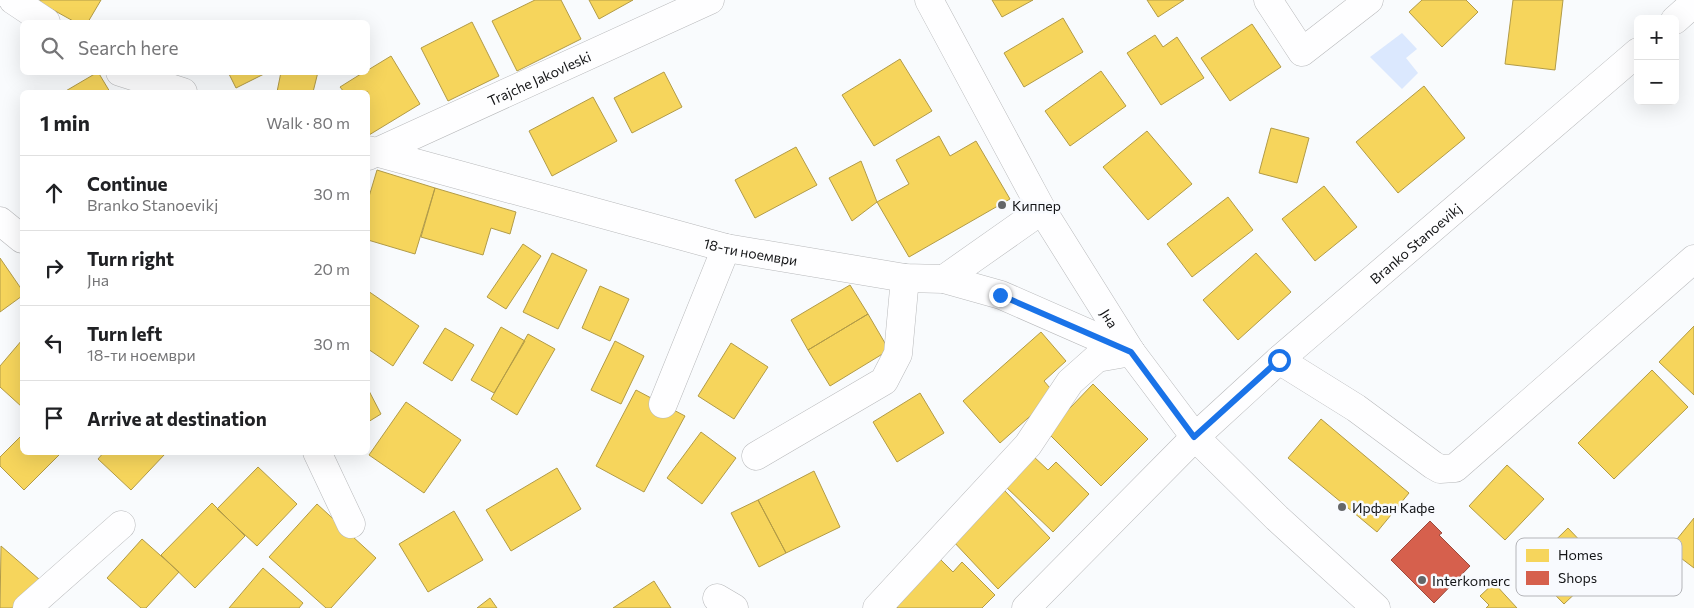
<!DOCTYPE html>
<html lang="en">
<head>
<meta charset="utf-8">
<style>
	:root { --surface:#fff; --page:#f2f2f2; --text:#202124; --muted:#757577; --line:#e0e0e0 }
	body { margin:0; font-family:Commissioner,sans-serif; background:var(--page); color:var(--text) }
	.controls { position:absolute; right:15px; top:15px; display:grid; overflow:hidden; border-radius:8px; box-shadow:0 5px 20px #0002 }
	.controls button { width:45px; height:45px; display:grid; place-items:center; padding:0; border:0; border-bottom:1px solid var(--line); background:var(--surface); color:var(--text); font:25px sans-serif }
	.stop { position:absolute; width:15px; height:15px; margin:-11px; border:4px solid #1a73e8; border-radius:50%; background:#fff }
	.stop.end { background:#1a73e8; border-color:#fff; box-shadow:0 1px 5px #0008 }
	.list { margin:0; padding:0; list-style:none }
	h2 { display:flex; justify-content:space-between; align-items:center; height:65px; margin:0; padding:0 20px; font-size:21px }
	h2 small { font-size:16px; font-weight:400; color:var(--muted) }
	.list li { display:grid; grid-template-columns:32px 1fr auto; gap:15px; align-items:center; box-sizing:border-box; height:75px; padding:0 20px; border-top:1px solid var(--line) }
	.list b { display:block; font-size:19px; white-space:nowrap }
	.list p { margin:0; font-size:16px; white-space:nowrap; color:var(--muted) }
	.list em { font-size:16px; font-style:normal; color:var(--muted) }
	.icon { flex:none; width:28px; height:28px; fill:none; stroke:currentColor; stroke-width:2; stroke-linecap:round; stroke-linejoin:round }
	.map { position:relative; flex:none; width:1694px; height:608px; overflow:hidden }
	.search { position:absolute; background:var(--surface); box-shadow:0 5px 20px #0002; left:20px; top:20px; width:350px; height:55px; display:flex; align-items:center; gap:12px; box-sizing:border-box; padding:0 18px; border-radius:8px; color:var(--muted); font-size:19px }
	.panel { position:absolute; background:var(--surface); box-shadow:0 5px 20px #0002; left:20px; top:90px; width:350px; height:365px; border-radius:8px }
	.map>svg:first-child { display:block }
	.water { fill:#dbe8fe }
	.homes { fill:#f6d55c; stroke:#b29b47 }
	.shops { fill:#d6604d; stroke:#9c4a3d }
	.lines { fill:none; stroke-linecap:round; stroke-linejoin:round }
	.minor-casing { stroke:#b8b9bb; stroke-width:29 }
	.minor { stroke:#fefeff; stroke-width:28 }
	.route { stroke:#1a73e8; stroke-width:6 }
	.poi-dot { fill:#646668; stroke:#f8fafe; stroke-width:2 }
	.labels { text-anchor:middle; dominant-baseline:central; stroke-width:5; stroke-linejoin:round; paint-order:stroke }
	.street-label { font-size:14px; fill:#141517; stroke:#f8fafe }
	.poi-label { font-size:14px; fill:#141517; stroke:#f8fafe; text-anchor:start }
	.key { fill:#f8fafe; stroke:#b4b5b9; stroke-width:1 }
	.key-label { font-size:14px; fill:#141517 }
</style>
</head>
<body>
<div class="map">
<svg width="1694" height="608" viewBox="0 0 1694 608">
	<rect width="100%" height="100%" fill="#f9fbfd"/>
	<path class="water" d="M1402,33L1417,49L1406,58L1418,73L1402,89L1370,57Z"/>
	<path class="homes" d="M40,0H101L88,22H75L39,2Z
		M535,0H561L581,39L517,71L492,21Z
		M589,0H633L599,19Z
		M992,0H1033L1002,17Z
		M1147,0H1184L1158,17Z
		M1422,0H1466L1478,12L1442,47L1409,12Z
		M1513,0H1563L1555,70L1505,64Z
		M1063,18L1083,52L1024,87L1004,53Z
		M472,22L499,76L448,101L421,48Z
		M1252,24L1281,67L1230,101L1201,58Z
		M1155,35L1163,47L1177,37L1204,78L1161,105L1127,53Z
		M391,56L420,104L369,135L368,132V92H344L340,87L364,72H368V70Z
		M900,59L932,111L874,146L842,95Z
		M1101,71L1126,106L1070,146L1045,111Z
		M98,72L110,92H64Z
		M228,72H268L236,88Z
		M281,72H318L313,92H277Z
		M664,72L682,107L632,133L614,98Z
		M1424,86L1465,138L1398,193L1356,142Z
		M593,97L617,141L552,176L529,131Z
		M1271,128L1309,138L1297,183L1259,173Z
		M1147,131L1192,184L1148,220L1103,167Z
		M939,136L950,156L976,141L1010,199L909,257L877,202L909,184L896,160Z
		M796,147L817,185L755,218L735,180Z
		M861,161L877,202L852,221L829,178Z
		M377,170L435,188L415,254L368,240V200Z
		M1324,186L1357,227L1315,261L1282,219Z
		M435,188L516,212L510,234L491,228L483,255L421,237Z
		M1228,197L1253,230L1192,277L1167,244Z
		M523,244L541,256L506,309L487,297Z
		M552,253L587,270L558,329L523,312Z
		M1256,253L1291,292L1238,340L1203,300Z
		M0,258L22,290V296L0,312Z
		M850,285L868,314L808,350L791,320Z
		M600,286L629,299L610,341L582,328Z
		M368,291L419,326L393,366L368,349Z
		M868,314L889,350L830,386L808,350Z
		M1694,326V395L1659,362Z
		M501,327L525,341L494,393L471,380Z
		M445,328L474,345L452,381L423,363Z
		M1041,332L1066,361L1044,381L1055,394L1000,443L963,401Z
		M528,334L555,349L517,415L491,399Z
		M22,340V407L0,387V366Z
		M615,341L644,356L621,404L591,390Z
		M731,343L768,367L734,419L698,396Z
		M1652,370L1688,407L1614,479L1578,443Z
		M1093,384L1148,439L1101,486L1047,432Z
		M368,389L381,414L368,422Z
		M636,390L685,416L644,492L596,466Z
		M920,393L944,433L897,462L873,422Z
		M406,402L461,440L424,493L369,455Z
		M1321,419L1409,493L1377,532L1288,458Z
		M701,432L736,458L702,504L667,478Z
		M22,435V452H62L24,490L0,466V457Z
		M104,452H164L165,454L131,490L98,459Z
		M1033,456L1048,470L1056,462L1089,494L1053,532L1005,486Z
		M1507,465L1544,499L1505,540L1469,506Z
		M258,467L297,504L257,546L217,509Z
		M557,468L581,509L511,551L486,510Z
		M814,471L840,527L786,553L758,500Z
		M1004,490L1050,538L998,589L952,540Z
		M758,500L786,553L759,567L731,513Z
		M212,503L245,536L195,588L161,555Z
		M317,504L376,558L331,608H326L269,557Z
		M454,511L483,560L428,592L399,544Z
		M1694,518V568L1669,549Z
		M1568,528L1604,566L1564,604L1528,567Z
		M142,539L179,572L146,608H141L107,578Z
		M1,546L40,580L16,608H0Z
		M938,557L953,572L962,562L995,595L982,608H898L892,603Z
		M263,568L303,603L299,608H229Z
		M654,581L671,608H613Z
		M1494,583L1517,608H1486L1489,605L1480,596Z
		M490,598L497,608H477Z"/>
	<path class="shops" d="M1430,521L1442,533L1439,535L1470,566L1434,603L1391,560Z"/>
	<g class="lines">
		<defs>
			<g id="minor">
				<path d="M13,0L46,22"/>
				<path id="s1" d="M929,0L1042,210L1131,352L1195,437L1277,518L1376,608"/>
				<path d="M1268,0L1302,52L1369,0"/>
				<path d="M1675,20L1694,3"/>
				<path d="M120,72L183,92"/>
				<path id="s2" d="M368,150L726,248L905,278L944,279L1001,295L1131,352"/>
				<path id="s3" d="M368,156L710,0"/>
				<path d="M0,221L22,239"/>
				<path d="M944,279L1042,210"/>
				<path d="M1279,360L1356,408L1433,465L1440,469L1455,468L1694,259"/>
				<path d="M663,404L726,248"/>
				<path d="M317,452L351,524"/>
				<path d="M756,456L884,381L898,354L905,278"/>
				<path d="M717,598L734,608"/>
				<path d="M27,608L121,525"/>
				<path d="M877,608L1028,445L1070,382L1097,358L1131,352"/>
				<path id="s4" d="M1026,608L1195,437L1279,360L1638,52"/>
			</g>
		</defs>
		<use href="#minor" class="minor-casing"/>
		<use href="#minor" class="minor"/>
	</g>
	<g class="lines">
		<path class="route" d="M1000,295L1131,352L1194,437L1279,360"/>
	</g>
	<g class="poi-dot">
		<circle cx="1002" cy="205" r="5"/>
		<circle cx="1342" cy="507" r="5"/>
		<circle cx="1422" cy="580" r="5"/>
	</g>
	<g class="labels">
		<g class="street-label">
			<text stroke="none"><textPath href="#s3" startOffset="188">Trajche Jakovleski</textPath></text>
			<text stroke="none"><textPath href="#s4" startOffset="534">Branko Stanoevikj</textPath></text>
			<text stroke="none"><textPath href="#s2" startOffset="396">18-ти ноември</textPath></text>
			<text stroke="none"><textPath href="#s1" startOffset="366">Јна</textPath></text>
		</g>
		<g class="poi-label">
			<text x="1012" y="205">Киппер</text>
			<text x="1352" y="507">Ирфан Кафе</text>
			<text x="1432" y="580">Interkomerc</text>
		</g>
	</g>
	<rect x="1516" y="538" width="166" height="58" rx="8" class="key"/>
	<rect x="1526" y="549" width="23" height="13" fill="#f6d55c"/>
	<rect x="1526" y="571" width="23" height="14" fill="#d6604d"/>
	<g class="key-label">
		<text x="1558" y="560">Homes</text>
		<text x="1558" y="583">Shops</text>
	</g>
</svg>
<div class="controls">
<button>+</button>
<button>−</button>
</div>
<div class="stop" style="left:1279px;top:360px"></div>
<div class="stop end" style="left:1000px;top:295px"></div>
<div class="search"><svg class="icon" aria-label="search" viewBox="0 0 24 24"><circle cx="10" cy="10" r="6"/><path d="M15 15l6 6"/></svg>Search here</div>
<section class="panel">
<h2>1 min<small>Walk · 80 m</small></h2>
<ul class="list">
<li><svg class="icon" aria-label="ahead" viewBox="0 0 24 24"><path d="M12 20V5M6 11l6-6 6 6"/></svg><div><b>Continue</b><p>Branko Stanoevikj</p></div><em>30 m</em></li>
<li><svg class="icon" aria-label="right" viewBox="0 0 24 24"><path d="M7 20v-9h11M14 6l5 5-5 5"/></svg><div><b>Turn right</b><p>Јна</p></div><em>20 m</em></li>
<li><svg class="icon" aria-label="left" viewBox="0 0 24 24"><path d="M17 20v-9H6M10 6l-5 5 5 5"/></svg><div><b>Turn left</b><p>18-ти ноември</p></div><em>30 m</em></li>
<li><svg class="icon" aria-label="arrive" viewBox="0 0 24 24"><path d="M6 21V4h12l-3 4 3 4H6"/></svg><div><b>Arrive at destination</b></div></li>
</ul>
</section>
</div>
</body>
</html>
